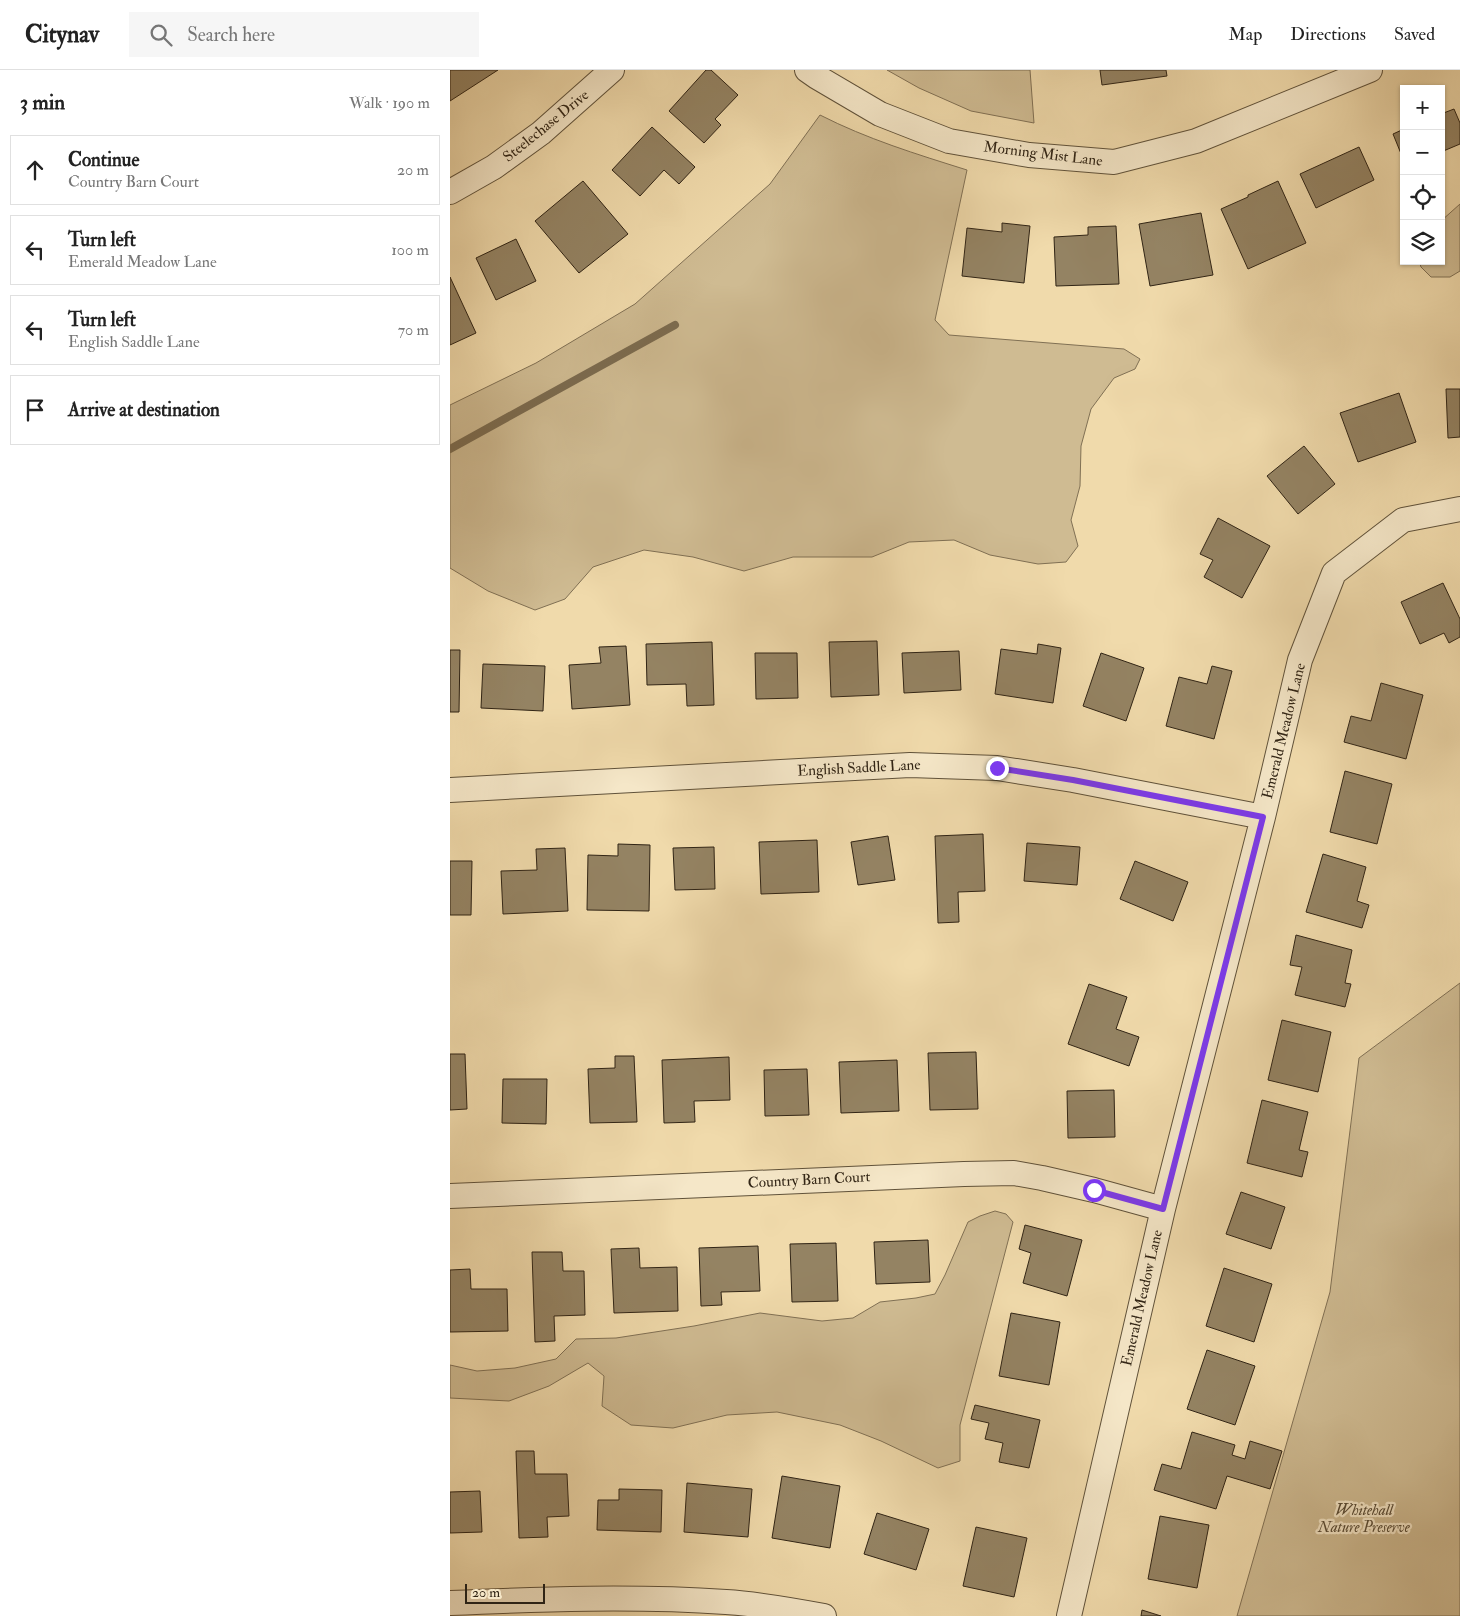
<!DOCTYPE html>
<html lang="en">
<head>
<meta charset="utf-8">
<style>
	:root { --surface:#fff; --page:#f6f6f6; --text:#222; --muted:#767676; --line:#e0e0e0 }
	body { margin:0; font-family:"IM FELL Double Pica",serif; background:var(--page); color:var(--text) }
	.controls { position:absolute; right:15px; top:15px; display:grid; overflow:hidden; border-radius:0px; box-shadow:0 1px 4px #0004 }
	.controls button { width:45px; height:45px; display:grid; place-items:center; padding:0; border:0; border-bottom:1px solid var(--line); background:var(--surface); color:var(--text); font:25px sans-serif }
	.scale { position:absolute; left:15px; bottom:12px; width:80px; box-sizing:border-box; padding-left:5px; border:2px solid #302415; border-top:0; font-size:14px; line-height:18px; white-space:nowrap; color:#302415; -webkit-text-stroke:4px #f5e7c8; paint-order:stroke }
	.stop { position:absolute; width:15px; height:15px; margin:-11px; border:4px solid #7c3aed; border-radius:50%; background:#fff }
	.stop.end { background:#7c3aed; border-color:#fff; box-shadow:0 1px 5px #0008 }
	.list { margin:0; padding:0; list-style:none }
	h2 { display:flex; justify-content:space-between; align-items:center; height:65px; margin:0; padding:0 20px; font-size:21px }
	h2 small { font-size:16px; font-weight:400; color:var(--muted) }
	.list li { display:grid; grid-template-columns:32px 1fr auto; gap:15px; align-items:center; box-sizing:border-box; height:70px; margin:0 10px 10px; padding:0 10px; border:1px solid var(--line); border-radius:0px }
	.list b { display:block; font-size:19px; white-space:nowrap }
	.list p { margin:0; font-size:16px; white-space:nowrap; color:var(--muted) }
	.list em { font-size:16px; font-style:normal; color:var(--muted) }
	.icon { flex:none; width:28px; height:28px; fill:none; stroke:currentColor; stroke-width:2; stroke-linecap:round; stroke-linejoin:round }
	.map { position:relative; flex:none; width:1010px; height:1546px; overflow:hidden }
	header { display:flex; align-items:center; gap:30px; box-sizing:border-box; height:70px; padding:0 25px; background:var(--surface); border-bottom:1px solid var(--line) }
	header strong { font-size:24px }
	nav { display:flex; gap:28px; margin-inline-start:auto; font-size:18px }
	.search { width:350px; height:45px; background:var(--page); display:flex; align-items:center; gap:12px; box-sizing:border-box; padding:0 18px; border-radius:0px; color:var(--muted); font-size:19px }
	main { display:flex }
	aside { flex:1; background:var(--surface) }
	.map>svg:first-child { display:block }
	.green { fill:#cfbb92; stroke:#807054 }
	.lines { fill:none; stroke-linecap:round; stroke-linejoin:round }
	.stream { stroke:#7c6c50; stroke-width:8 }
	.building { fill:#948363; stroke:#302415 }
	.street-casing { stroke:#60523a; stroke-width:26 }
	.street { stroke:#f5e7c8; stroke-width:24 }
	.route { stroke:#7c3aed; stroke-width:6 }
	.labels { text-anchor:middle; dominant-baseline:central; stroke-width:4.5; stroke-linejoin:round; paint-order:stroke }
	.street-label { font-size:15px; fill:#302415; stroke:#f5e7c8 }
	.park-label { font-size:15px; font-style:italic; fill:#584a34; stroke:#f5e7c8 }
</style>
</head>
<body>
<header>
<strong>Citynav</strong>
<div class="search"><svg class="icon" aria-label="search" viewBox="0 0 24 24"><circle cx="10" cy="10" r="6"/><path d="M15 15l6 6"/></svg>Search here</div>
<nav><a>Map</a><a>Directions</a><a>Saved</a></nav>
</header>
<main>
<aside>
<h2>3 min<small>Walk · 190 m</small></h2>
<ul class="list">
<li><svg class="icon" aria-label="ahead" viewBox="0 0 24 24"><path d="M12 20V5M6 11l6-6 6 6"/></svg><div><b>Continue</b><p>Country Barn Court</p></div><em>20 m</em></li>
<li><svg class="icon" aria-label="left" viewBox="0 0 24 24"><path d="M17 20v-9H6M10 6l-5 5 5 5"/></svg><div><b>Turn left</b><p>Emerald Meadow Lane</p></div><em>100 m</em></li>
<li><svg class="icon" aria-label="left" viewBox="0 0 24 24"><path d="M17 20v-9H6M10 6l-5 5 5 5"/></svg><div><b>Turn left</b><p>English Saddle Lane</p></div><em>70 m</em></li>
<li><svg class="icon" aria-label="arrive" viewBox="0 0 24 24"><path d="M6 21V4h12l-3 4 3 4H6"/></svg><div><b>Arrive at destination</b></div></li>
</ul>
</aside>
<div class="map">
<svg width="1010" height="1546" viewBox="0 0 1010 1546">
	<rect width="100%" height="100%" fill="#f0daab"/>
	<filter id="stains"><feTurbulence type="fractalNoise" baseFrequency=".004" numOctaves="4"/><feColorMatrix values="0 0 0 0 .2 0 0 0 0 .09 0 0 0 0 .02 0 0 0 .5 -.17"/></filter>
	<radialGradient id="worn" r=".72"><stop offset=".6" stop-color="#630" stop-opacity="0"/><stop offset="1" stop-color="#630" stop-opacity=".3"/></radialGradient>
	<path class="green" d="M437,0H580L584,53L521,41L469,18Z
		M370,45C417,69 466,84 517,100L485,250L499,265L674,279L690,289L685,299L664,308L641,339L631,376L630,416L621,450L628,476L616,492L588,494L540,485L504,470L459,472L422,487H343L294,501L243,487L194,480L143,497L115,529L85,540L38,521L0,498V335L86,293L185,234L320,114Z
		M1010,134V201L1000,207H981L971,197L969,191H991V151Z
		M1010,913V1546H787L880,1222L909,988Z
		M545,1141L556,1144L563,1152L510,1355V1391L488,1398L431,1371L390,1355L327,1342L277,1345L223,1358L181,1355L152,1336L154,1306L138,1293L99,1316L59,1331L0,1328V1295L27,1301L65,1298L106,1289L126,1269L166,1268L244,1256L310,1243L372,1251L403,1248L430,1232L466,1228L485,1224L495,1205L518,1152L530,1146Z"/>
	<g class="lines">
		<path class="stream" d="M0,379L225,255"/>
	</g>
	<path class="building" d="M0,0H48L0,31Z
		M256,0H261L288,25L265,49L271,55L254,73L219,41Z
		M650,0H716L717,6L652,15Z
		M1004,39L1010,53V74L991,82V44Z
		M202,57L245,97L229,114L214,100L190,126L162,100Z
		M954,59V91L943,64Z
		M909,77L924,110L866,138L850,104Z
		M133,111L178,164L129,203L85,151Z
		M828,111L856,173L798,199L771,139L798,127V125Z
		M751,143L763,205L700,216L689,154Z
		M552,153L580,156L574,213L512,206L517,158L552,162Z
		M666,156L669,214L606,216L604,167L638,165V157Z
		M66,169L86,211L46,230L26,188Z
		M0,207L26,263L0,275Z
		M996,319H1010V367L998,368Z
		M949,323L966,372L908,392L890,343Z
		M854,376L885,414L848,444L817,406Z
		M768,448L820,476L792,528L754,507L763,490L750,484Z
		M993,513L1010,549V567L999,573L994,563L970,574L951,532Z
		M427,571L429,625L381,627L379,572Z
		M262,572L264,635L237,636L236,614L197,615L196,574Z
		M588,574L611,578L603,633L545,624L551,579L587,584Z
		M176,576L180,635L122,639L119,595L151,593L149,577Z
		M0,580H10L9,642H0Z
		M509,581L511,620L454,623L452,583Z
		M305,583H347L348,628L306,629Z
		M651,583L694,598L676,651L633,636Z
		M33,594L95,596L93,641L31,638Z
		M762,596L782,601L764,669L716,656L729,607L757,614Z
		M931,613L973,625L956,689L894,672L901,646L921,651Z
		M895,701L942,714L927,774L880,762Z
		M533,764L535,821L508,822L509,852L488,853L485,766Z
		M438,766L445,810L408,815L401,772Z
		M367,770L369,822L311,824L309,772Z
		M577,773L630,777L627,815L574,811Z
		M168,774L200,775L199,841L137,840L138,785L168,786Z
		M264,777L265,819L225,820L223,778Z
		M115,778L118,841L53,844L51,801L87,800L86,779Z
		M873,784L916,797L907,831L919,835L912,858L856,842Z
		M0,791H22L21,845H0Z
		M685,791L738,812L723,851L670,829Z
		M846,865L902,880L895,913L901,914L895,937L845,925L852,897L840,895Z
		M639,914L677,927L666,959L689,967L679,996L618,974Z
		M832,950L881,962L868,1022L818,1010Z
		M526,982L528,1039L480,1040L478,983Z
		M0,984H15L17,1039L0,1040Z
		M165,986H184L187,1052L140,1053L138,999L165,998Z
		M279,987L280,1030L244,1031L245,1052L214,1053L212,990Z
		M447,990L449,1041L391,1043L389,992Z
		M357,999L359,1045L315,1046L314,1000Z
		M53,1009H97L96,1054L52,1053Z
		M664,1020L665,1067L618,1068L617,1021Z
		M812,1030L858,1042L849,1080L858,1082L852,1107L797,1093Z
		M791,1122L835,1137L821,1179L776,1164Z
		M575,1155L632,1170L617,1226L573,1213L581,1183L569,1179Z
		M478,1170L480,1212L426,1214L424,1172Z
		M386,1173L388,1231L342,1232L340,1174Z
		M308,1176L310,1221L271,1222L272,1235L251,1236L249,1178Z
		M189,1178L190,1198L227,1197L228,1241L164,1243L161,1179Z
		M82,1182H112L113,1201H134L135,1245L104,1246L105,1271L85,1272Z
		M774,1198L822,1214L804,1272L756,1256Z
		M20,1199L21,1219H57L58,1261L0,1262V1200Z
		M561,1243L610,1252L599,1315L549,1306Z
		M757,1280L805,1296L785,1355L737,1339Z
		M525,1335L590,1350L579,1398L549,1392L553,1373L535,1369L539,1353L521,1349Z
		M742,1362L785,1375L782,1385L795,1389L800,1371L832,1381L820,1419L777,1406L766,1439L704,1420L712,1394L731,1399Z
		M66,1381H84L85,1404H117L119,1446L97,1447L98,1467L69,1468Z
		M332,1406L390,1416L380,1478L322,1468Z
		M237,1413L302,1419L298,1467L234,1462Z
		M169,1419L212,1420L211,1462L147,1460L148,1430H169Z
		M30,1421L32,1462L0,1463V1422Z
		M427,1443L479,1459L466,1500L414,1484Z
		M710,1446L759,1455L747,1518L698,1509Z
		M526,1457L577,1468L564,1527L513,1516Z
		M692,1540L711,1546H691Z"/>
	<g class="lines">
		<defs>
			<path id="street" d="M357,0L367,7L430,44L499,71L579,85L664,92L746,71L920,0
				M0,122L44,97L91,63L162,0
				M0,720L460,695L547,698L623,710L813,747
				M0,1126L514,1104L564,1103L592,1108L644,1120L713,1139
				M0,1533C92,1529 185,1526 276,1532C309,1534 342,1540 374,1546
				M619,1546L713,1139L813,747L850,590L884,503L953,450L1010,439"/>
		</defs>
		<use href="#street" class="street-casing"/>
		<use href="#street" class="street"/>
	</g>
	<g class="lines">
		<path class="route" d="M547,698L623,710L813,747L713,1139L644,1120"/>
	</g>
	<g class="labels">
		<g class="street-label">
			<text transform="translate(96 56) rotate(-39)">Steelechase Drive</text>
			<text transform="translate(593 84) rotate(7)">Morning Mist Lane</text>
			<text transform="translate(834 661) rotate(-76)">Emerald Meadow Lane</text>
			<text transform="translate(409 698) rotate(-3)">English Saddle Lane</text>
			<text transform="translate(359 1110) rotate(-3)">Country Barn Court</text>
			<text transform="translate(692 1228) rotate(-77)">Emerald Meadow Lane</text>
		</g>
		<g class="park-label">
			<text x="914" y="1440">Whitehall<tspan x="914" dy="17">Nature Preserve</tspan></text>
		</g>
	</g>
	<rect width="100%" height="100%" filter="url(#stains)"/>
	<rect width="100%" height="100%" fill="url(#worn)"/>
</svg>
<div class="controls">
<button>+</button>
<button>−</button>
<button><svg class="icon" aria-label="locate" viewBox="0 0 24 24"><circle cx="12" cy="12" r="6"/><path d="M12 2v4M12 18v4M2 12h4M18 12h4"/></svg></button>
<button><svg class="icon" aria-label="layers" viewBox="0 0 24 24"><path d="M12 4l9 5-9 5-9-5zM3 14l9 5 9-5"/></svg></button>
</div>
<div class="scale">20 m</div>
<div class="stop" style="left:644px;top:1120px"></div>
<div class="stop end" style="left:547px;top:698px"></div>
</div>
</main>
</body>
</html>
